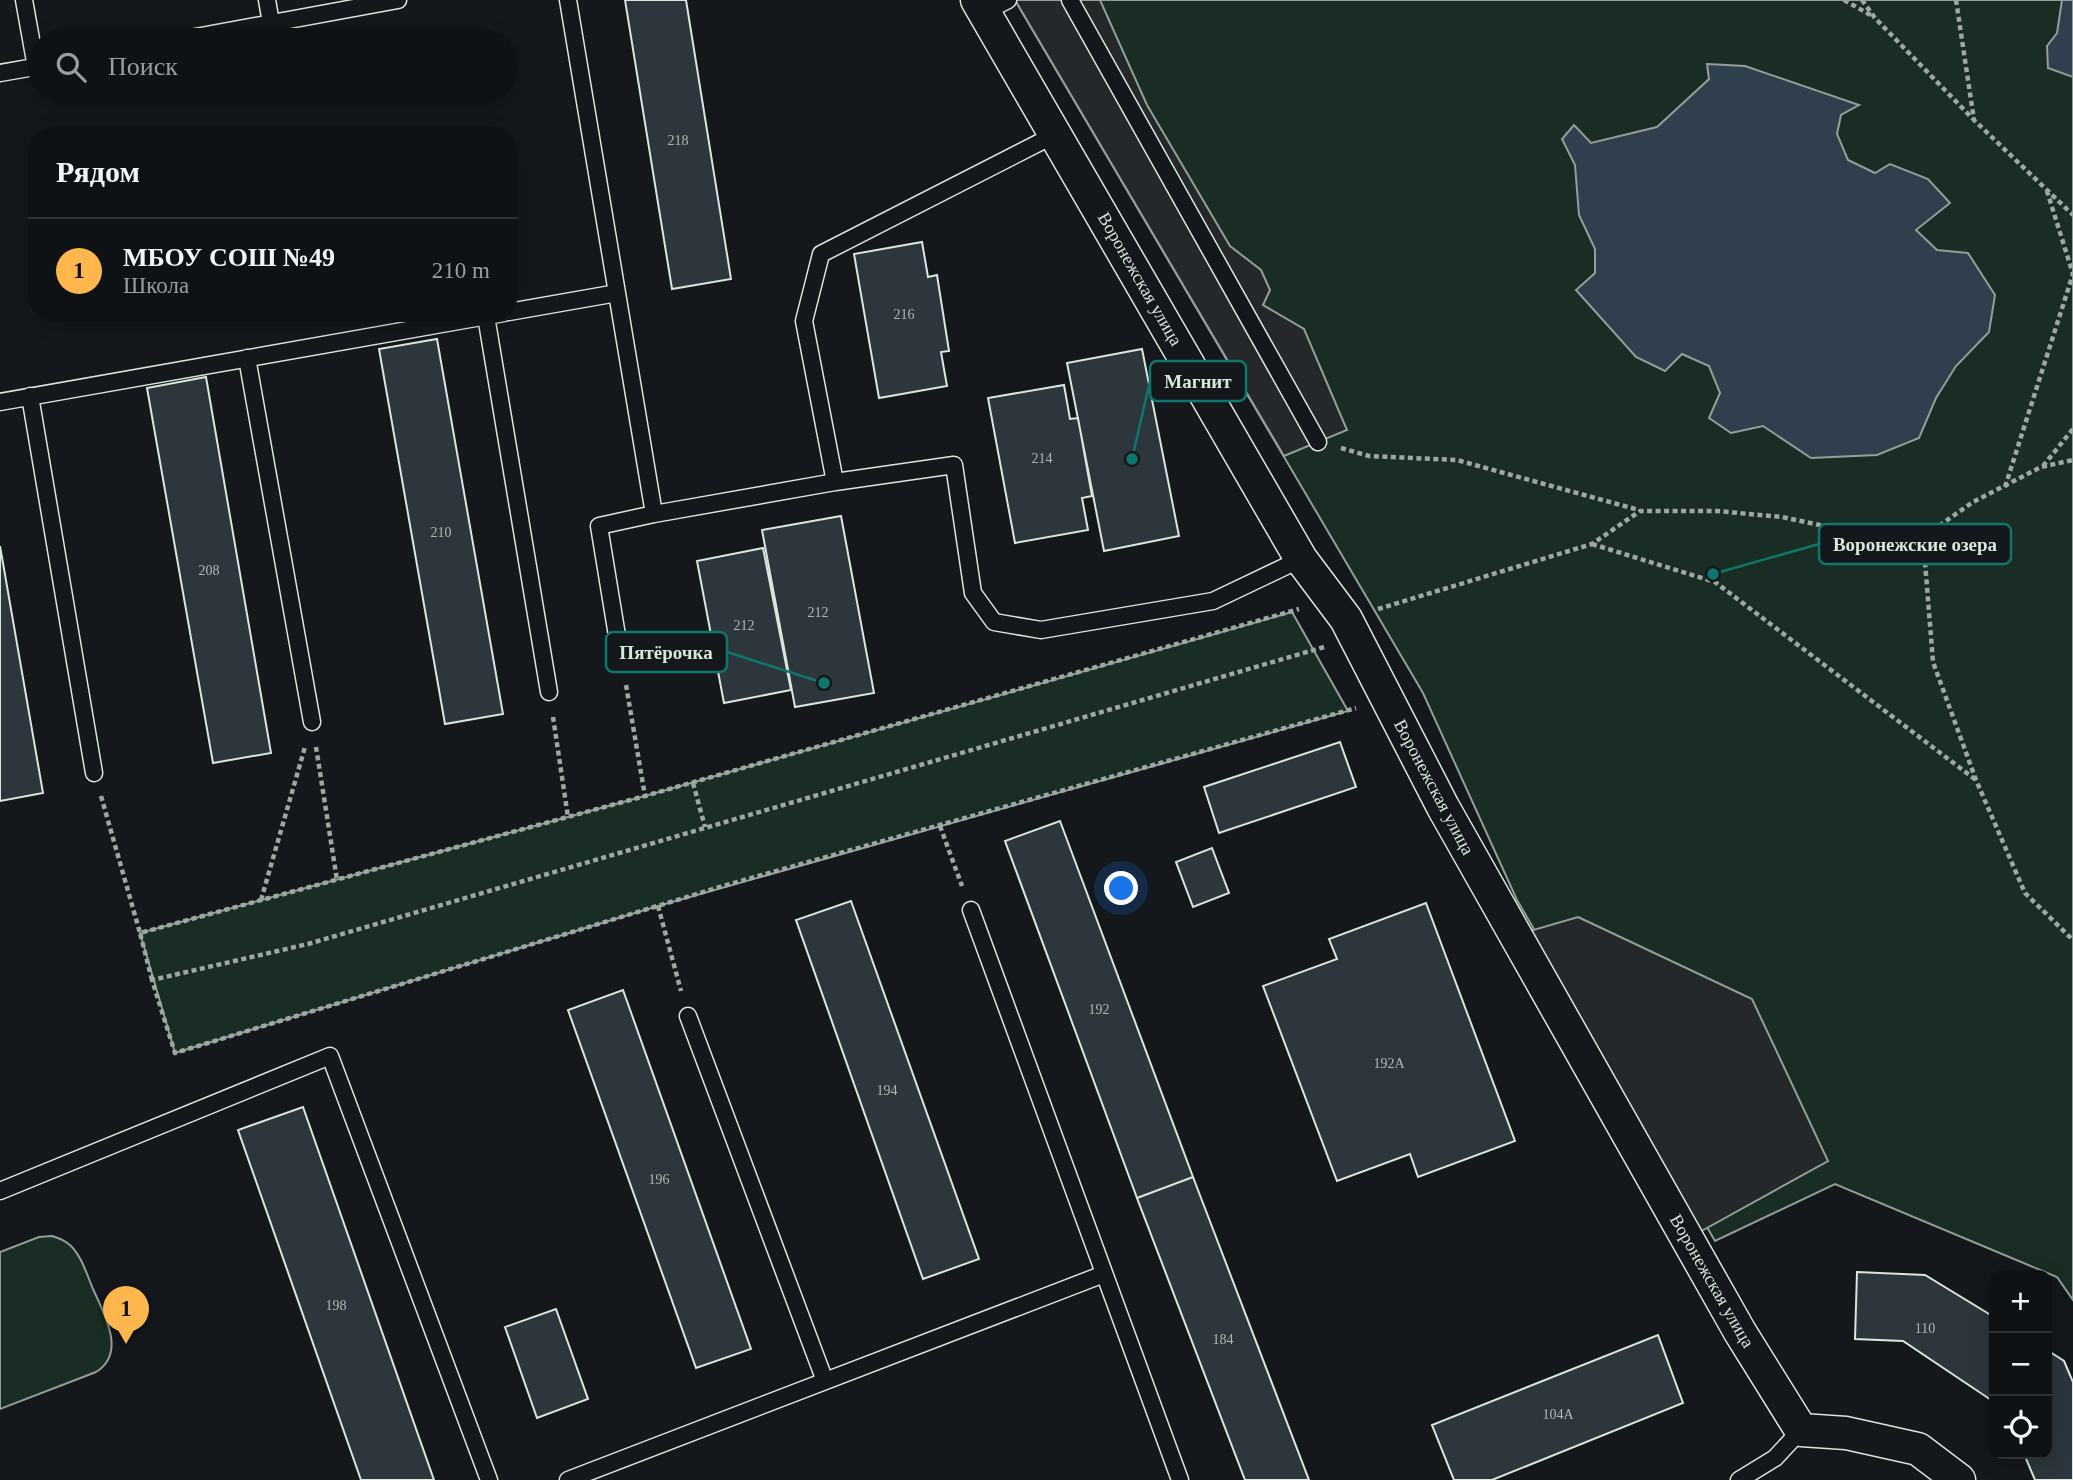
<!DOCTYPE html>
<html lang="ru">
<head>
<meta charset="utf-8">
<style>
	:root { --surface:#0f1215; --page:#181b1e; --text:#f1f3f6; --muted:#9b9ea0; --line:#2f3234; --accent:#ffb74d }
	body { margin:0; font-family:"Times New Roman",serif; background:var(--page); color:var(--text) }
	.controls { position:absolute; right:21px; bottom:21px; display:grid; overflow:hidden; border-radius:14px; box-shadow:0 4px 18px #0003 }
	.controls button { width:63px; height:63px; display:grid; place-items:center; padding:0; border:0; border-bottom:2px solid var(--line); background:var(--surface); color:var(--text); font:35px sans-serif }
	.you { position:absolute; left:1122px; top:889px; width:24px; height:24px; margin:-18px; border:5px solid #fff; border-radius:50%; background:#1a73e8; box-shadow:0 0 0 10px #1a73e833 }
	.badge { display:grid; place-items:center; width:46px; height:46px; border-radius:50%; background:var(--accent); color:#111; font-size:23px; font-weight:700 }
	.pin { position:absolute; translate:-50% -58px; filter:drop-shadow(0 2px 4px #0008) }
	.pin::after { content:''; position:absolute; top:37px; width:24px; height:21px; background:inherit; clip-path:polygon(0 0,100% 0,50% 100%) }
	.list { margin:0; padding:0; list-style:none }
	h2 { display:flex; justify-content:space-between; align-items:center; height:91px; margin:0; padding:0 28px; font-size:30px }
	h2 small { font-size:23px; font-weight:400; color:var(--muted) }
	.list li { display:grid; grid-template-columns:46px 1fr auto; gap:21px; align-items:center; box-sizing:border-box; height:105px; padding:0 28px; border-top:2px solid var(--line) }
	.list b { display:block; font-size:26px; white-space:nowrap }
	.list p { margin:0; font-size:23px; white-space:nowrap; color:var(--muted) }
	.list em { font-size:23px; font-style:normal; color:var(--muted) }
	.icon { flex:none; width:38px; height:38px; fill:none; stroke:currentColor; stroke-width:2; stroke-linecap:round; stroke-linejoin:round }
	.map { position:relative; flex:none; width:2073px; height:1480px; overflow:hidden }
	.search { position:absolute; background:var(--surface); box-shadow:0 4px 18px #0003; left:28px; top:28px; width:490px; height:77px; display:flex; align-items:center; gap:18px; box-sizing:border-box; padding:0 24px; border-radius:38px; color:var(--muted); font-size:26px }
	.panel { position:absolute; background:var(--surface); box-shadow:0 4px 18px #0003; left:28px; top:126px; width:490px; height:196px; border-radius:28px }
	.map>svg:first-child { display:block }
	.green { fill:#1a2d24; stroke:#939e99; stroke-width:2 }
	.parking { fill:#24282b; stroke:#939e99; stroke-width:2 }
	.water { fill:#2f3f4d; stroke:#939e99; stroke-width:2 }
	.building { fill:#2c363c; stroke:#d8e6dc; stroke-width:2 }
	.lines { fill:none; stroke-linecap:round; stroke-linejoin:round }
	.lane-casing { stroke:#d8e6dc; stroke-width:19 }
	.street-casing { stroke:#d8e6dc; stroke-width:35 }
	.path { stroke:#9da8a2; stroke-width:4.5; stroke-dasharray:5 3.5; stroke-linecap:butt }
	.lane { stroke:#14181c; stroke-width:16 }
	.street { stroke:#14181c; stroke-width:32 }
	.labels { text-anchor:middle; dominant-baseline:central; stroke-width:5; stroke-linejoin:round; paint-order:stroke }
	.number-label { font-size:14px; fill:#adbab4 }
	.street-label { font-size:18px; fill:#d8e6dc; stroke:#14181c }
	.leader { fill:none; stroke:#0f766e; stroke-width:2.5 }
	.callout-dot { fill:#0f766e; stroke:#14181c; stroke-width:2.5 }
	.callout { fill:#14181c; stroke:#0f766e; stroke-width:2.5 }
	.callout-label { font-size:19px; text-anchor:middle; font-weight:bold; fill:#d8e6dc }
</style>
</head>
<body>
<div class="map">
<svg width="2073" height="1480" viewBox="0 0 2073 1480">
	<rect width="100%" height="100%" fill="#14181c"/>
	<path class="green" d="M1015,0H2073V1300L2057,1277L1835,1184L1715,1241L1517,900L1423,693Z
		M1292,612L1348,711L658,906L175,1053L140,933L645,796Z
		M52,1236C59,1238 65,1240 71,1246C82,1257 87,1275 93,1289C104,1314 127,1353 96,1372L0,1409V1252L39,1237Z"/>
	<path class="parking" d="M1015,0H1100L1147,105L1230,246L1261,270L1270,290L1263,305L1304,329L1347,430L1284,456Z
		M1578,917L1752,999L1828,1161L1687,1239L1516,935Z"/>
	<path class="water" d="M2062,0H2073V77L2048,68L2047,46L2057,33Z
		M1707,64L1745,66L1859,105L1841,115L1837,134L1848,160L1875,173L1890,164L1928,179L1950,203L1916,230L1937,250L1968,253L1995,295L1989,332L1956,366L1936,398L1919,438L1877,455L1811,458L1763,426L1731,433L1709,418L1720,393L1709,366L1682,354L1665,371L1636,357L1576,290L1595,273V249L1579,215L1575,165L1562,139L1574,125L1591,143L1657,127L1709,79Z"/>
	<path class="building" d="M625,0H686L731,279L672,289Z
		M922,242L928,277L937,275L949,351L941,352L947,386L879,398L854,254Z
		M437,339L503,714L445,724L379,349Z
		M1142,349L1179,536L1104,551L1067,363Z
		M206,377L271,753L213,763L147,388Z
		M1064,385L1070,419L1078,418L1092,496L1082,498L1088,530L1015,543L988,398Z
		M841,516L874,693L795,707L762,530Z
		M0,546L43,793L0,801Z
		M763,548L791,690L724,703L697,561Z
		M1340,742L1356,787L1219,833L1204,787Z
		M1060,821L1193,1177L1137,1198L1005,841Z
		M1212,848L1229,893L1193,907L1176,862Z
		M851,901L979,1259L923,1279L796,920Z
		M1426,903L1515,1141L1418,1177L1410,1154L1337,1181L1263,986L1337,959L1329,939Z
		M623,990L751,1349L696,1368L568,1010Z
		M303,1107L434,1480H361L238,1130Z
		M1193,1177L1309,1480H1245L1137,1198Z
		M1857,1272L1925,1275L1994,1317V1402L1903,1341L1855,1339Z
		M556,1309L588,1399L537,1418L505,1327Z
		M1658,1335L1683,1403L1492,1480H1454L1432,1425Z
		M2047,1350L2064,1361L2073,1382V1480H2035L2024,1454H2047Z"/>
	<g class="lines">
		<defs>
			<path id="lane" d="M24,0L36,67
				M267,0L271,23
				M1070,0L1318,442
				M984,12L1008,0
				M179,40L398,0
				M0,73L40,66
				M617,293L654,514L835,482L954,465L973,593L994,622L1041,630L1213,601L1301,559
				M509,312L617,293L568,0
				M486,316L549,692
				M247,358L312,722
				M30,396L94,773
				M0,402L504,313
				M835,482L804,321L821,254L1056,134
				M621,660L599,526L654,514
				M971,910L1180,1480
				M688,1016L825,1381
				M0,1191L330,1056L489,1480
				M568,1480L1104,1274
				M1739,1480L1775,1458L1801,1430"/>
			<path id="street" d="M977,0L1301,559L1346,619L1443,807L1740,1332L1801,1430L1846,1433L1918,1449L1959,1480"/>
		</defs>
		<use href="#lane" class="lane-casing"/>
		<use href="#street" class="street-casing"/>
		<path class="path" d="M1844,0L1874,17
			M1862,0L1875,18L1973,119
			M1956,0L1974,120L2073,215
			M1341,448L1369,456L1457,460L1639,510
			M2043,466L2073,429
			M2005,487L2073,274L2047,191
			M1923,537L1933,662L1976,780L2025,893L2073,940
			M1592,544L1715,582L1976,780
			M1378,609L1592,544L1640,511H1717L1782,517L1853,532L1923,537L1973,502L2041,467L2073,460
			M1324,647L308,944L152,980L175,1053L723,886L1356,708
			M626,685L645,796
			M553,717L568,817
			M316,747L337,880
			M693,783L705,827
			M101,796L140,933
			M940,826L962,886
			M261,900L305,747
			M658,906L681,991
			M152,980L140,933L645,796L1299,609"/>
		<use href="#lane" class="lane"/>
		<use href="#street" class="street"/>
	</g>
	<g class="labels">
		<g class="number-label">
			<text x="678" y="140">218</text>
			<text x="904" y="314">216</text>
			<text x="1042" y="458">214</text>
			<text x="441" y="532">210</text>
			<text x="209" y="570">208</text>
			<text x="818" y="612">212</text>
			<text x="744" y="625">212</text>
			<text x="1099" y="1009">192</text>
			<text x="1389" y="1063">192А</text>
			<text x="887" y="1090">194</text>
			<text x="659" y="1179">196</text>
			<text x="336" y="1305">198</text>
			<text x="1925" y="1328">110</text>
			<text x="1223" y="1339">184</text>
			<text x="1558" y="1414">104А</text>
		</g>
		<g class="street-label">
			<text transform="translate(1140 279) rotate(60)">Воронежская улица</text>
			<text transform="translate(1434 787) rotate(62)">Воронежская улица</text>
			<text transform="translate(1712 1281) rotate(60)">Воронежская улица</text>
		</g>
	</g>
	<path class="leader" d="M1132 459L1150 381M1713 574L1819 544M824 683L727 652"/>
	<g class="callout-dot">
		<circle cx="1132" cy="459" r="7"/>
		<circle cx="1713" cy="574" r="7"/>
		<circle cx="824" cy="683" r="7"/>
	</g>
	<g class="callout">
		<rect x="1150" y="361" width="96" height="40" rx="7"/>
		<rect x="1819" y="524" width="192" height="40" rx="7"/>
		<rect x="606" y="632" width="121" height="40" rx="7"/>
	</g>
	<g class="callout-label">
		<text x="1198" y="388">Магнит</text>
		<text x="1915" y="551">Воронежские озера</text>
		<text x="666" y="659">Пятёрочка</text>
	</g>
</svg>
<div class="controls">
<button>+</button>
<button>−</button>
<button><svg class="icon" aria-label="locate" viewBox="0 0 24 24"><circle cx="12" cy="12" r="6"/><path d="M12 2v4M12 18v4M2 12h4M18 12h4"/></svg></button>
</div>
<div class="you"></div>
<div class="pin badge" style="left:126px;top:1344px">1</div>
<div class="search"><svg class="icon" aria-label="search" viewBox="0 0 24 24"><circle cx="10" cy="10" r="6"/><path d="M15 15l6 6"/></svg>Поиск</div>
<section class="panel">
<h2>Рядом<small></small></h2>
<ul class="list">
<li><span class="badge">1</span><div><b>МБОУ СОШ №49</b><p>Школа</p></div><em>210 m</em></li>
</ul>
</section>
</div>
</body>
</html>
